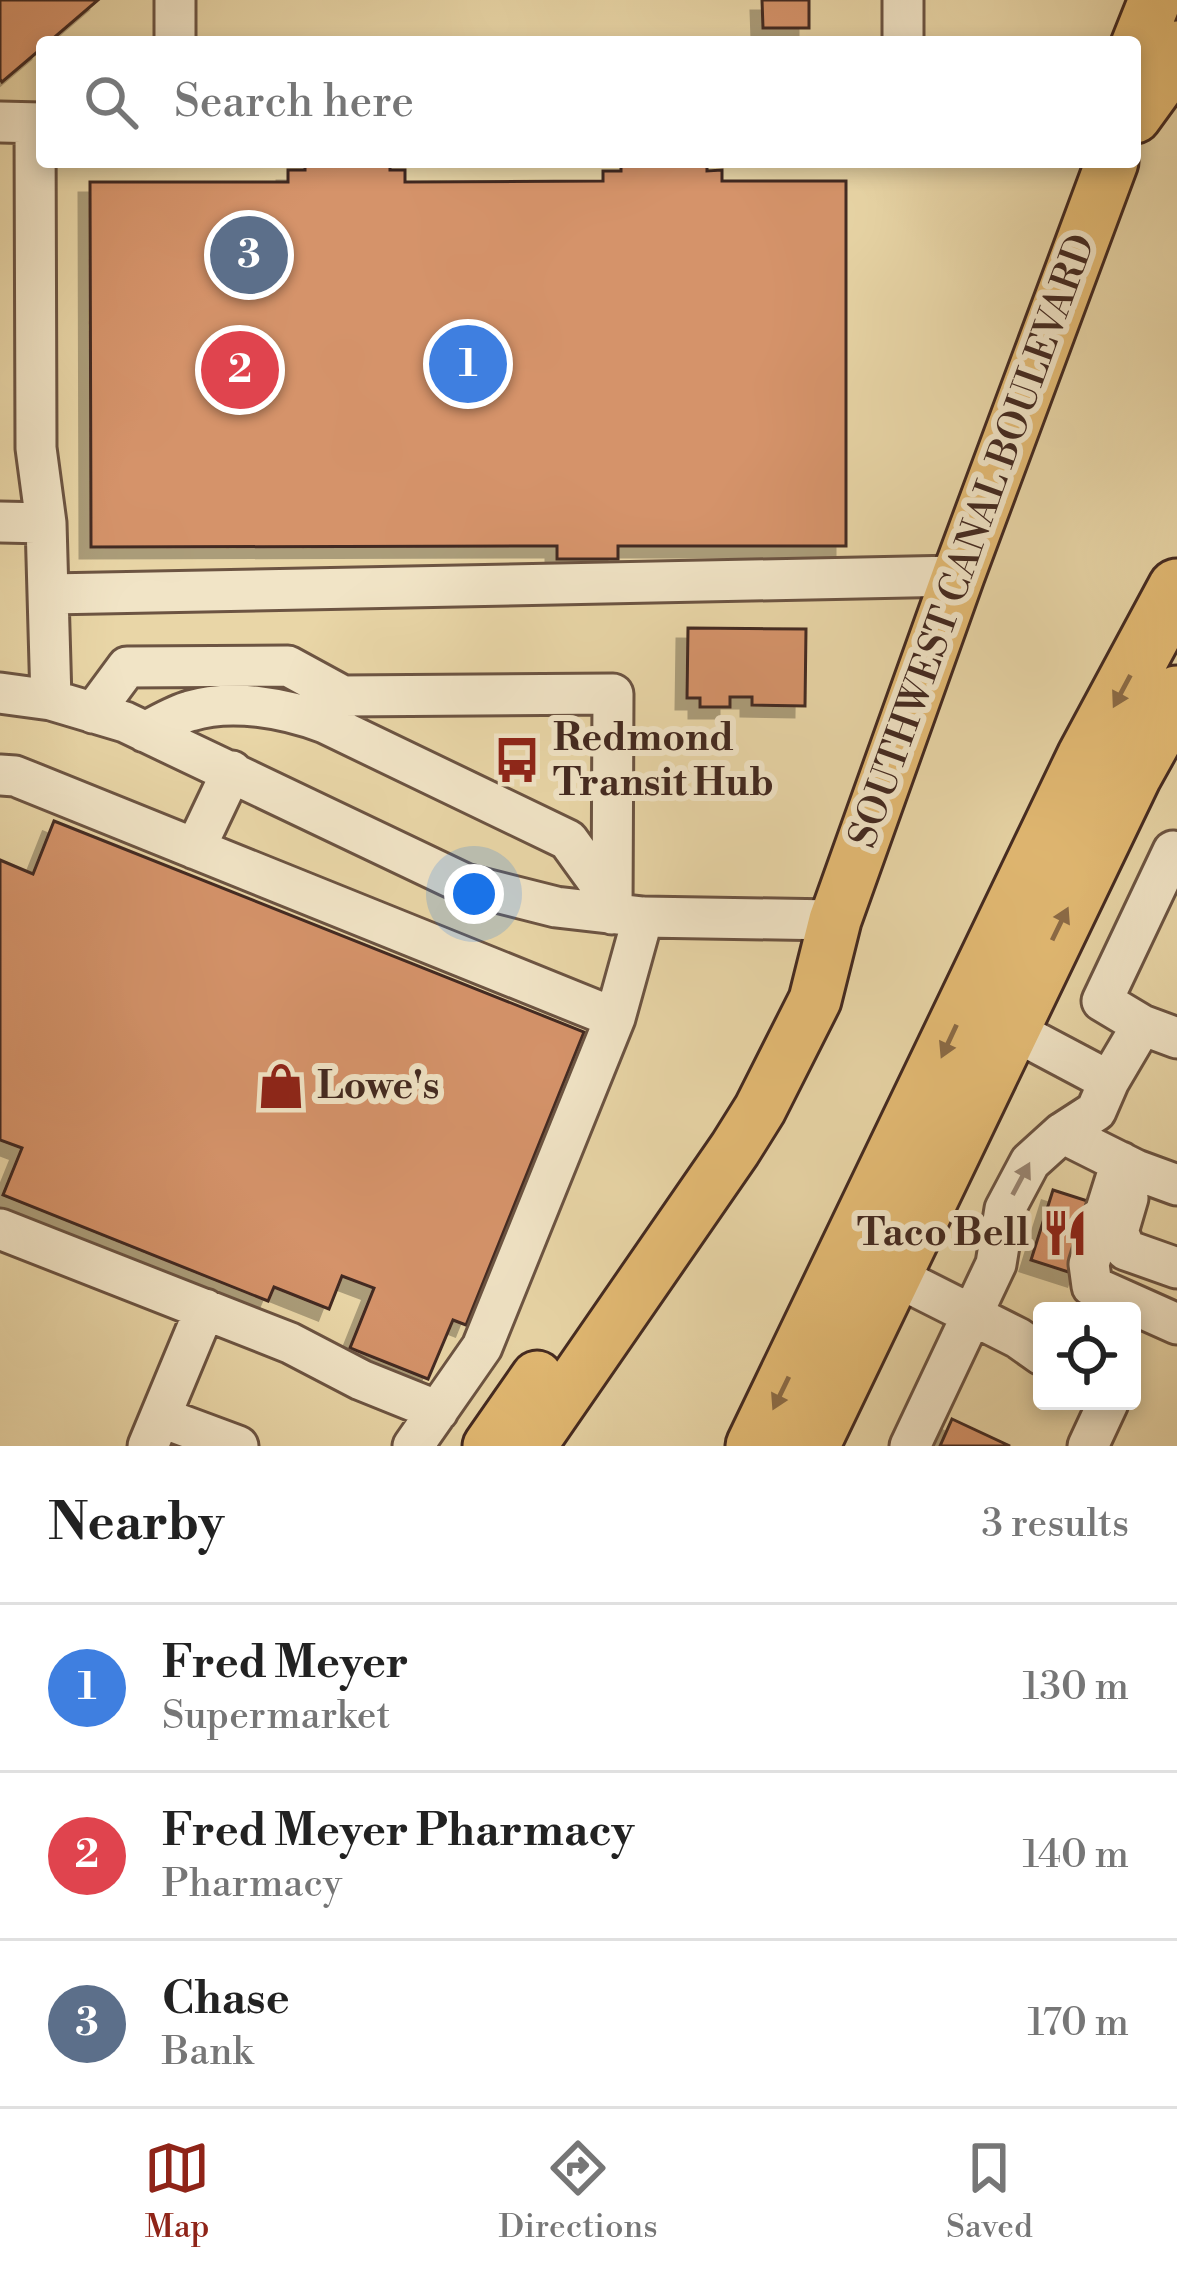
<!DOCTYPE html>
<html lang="en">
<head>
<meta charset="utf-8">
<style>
	:root { --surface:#fff; --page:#f6f6f6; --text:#222; --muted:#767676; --line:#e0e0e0; --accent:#8f2418 }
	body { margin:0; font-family:"Libre Bodoni",serif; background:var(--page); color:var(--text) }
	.controls { position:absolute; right:36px; bottom:36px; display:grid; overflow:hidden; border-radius:12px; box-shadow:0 6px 18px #0003 }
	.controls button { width:108px; height:108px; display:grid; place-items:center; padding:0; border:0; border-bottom:3px solid var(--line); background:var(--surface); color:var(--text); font:60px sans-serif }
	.you { position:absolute; left:474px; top:894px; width:42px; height:42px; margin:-30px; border:9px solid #fff; border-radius:50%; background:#1a73e8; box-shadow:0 0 0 18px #1a73e833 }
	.badge { display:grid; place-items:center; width:78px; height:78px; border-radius:50%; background:var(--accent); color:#fff; font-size:39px; font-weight:700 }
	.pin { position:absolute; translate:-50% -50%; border:6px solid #fff; box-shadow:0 3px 12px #0006 }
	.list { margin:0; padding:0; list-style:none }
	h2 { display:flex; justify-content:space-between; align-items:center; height:156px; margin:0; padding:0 48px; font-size:51px }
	h2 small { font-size:39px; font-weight:400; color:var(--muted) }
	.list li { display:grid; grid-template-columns:78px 1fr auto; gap:36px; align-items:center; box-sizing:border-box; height:168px; padding:0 48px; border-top:3px solid var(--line) }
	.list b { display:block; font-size:45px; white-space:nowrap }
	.list p { margin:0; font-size:39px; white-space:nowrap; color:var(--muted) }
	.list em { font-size:39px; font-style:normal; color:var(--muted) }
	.icon { flex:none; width:66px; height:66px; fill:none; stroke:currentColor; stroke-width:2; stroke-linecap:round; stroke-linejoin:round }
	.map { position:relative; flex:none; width:1177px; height:1446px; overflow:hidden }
	.search { position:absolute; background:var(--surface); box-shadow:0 6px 18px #0003; left:36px; right:36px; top:36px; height:132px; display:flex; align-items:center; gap:30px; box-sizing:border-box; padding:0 42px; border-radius:12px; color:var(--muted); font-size:45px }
	.sheet { height:660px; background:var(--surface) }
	nav { display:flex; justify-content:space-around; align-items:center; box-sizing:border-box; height:168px; border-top:3px solid var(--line); background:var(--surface); font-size:33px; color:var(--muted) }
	nav a { display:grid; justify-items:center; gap:6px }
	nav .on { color:var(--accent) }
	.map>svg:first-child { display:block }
	.building { fill:#d5936b; stroke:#432920; stroke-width:3; filter:url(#shadow) }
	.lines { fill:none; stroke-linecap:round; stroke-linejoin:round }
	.minor-casing { stroke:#6c5442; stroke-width:45 }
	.major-casing { stroke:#432920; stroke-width:57 }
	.highway-casing { stroke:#432920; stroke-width:63 }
	.minor { stroke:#f1e4c6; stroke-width:39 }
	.major { stroke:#e4bb74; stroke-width:51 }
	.highway { stroke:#e4bb74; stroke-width:57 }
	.oneway { fill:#8b6b46 }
	.oneway2 { fill:#9a8673 }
	.labels { text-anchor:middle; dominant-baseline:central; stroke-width:12; stroke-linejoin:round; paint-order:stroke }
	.street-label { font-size:39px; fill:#432920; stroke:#f1e4c6 }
	.poi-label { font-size:39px; font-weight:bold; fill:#432920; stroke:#f1e4c6; text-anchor:start }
</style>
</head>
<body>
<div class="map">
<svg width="1177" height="1446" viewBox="0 0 1177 1446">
	<defs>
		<filter id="shadow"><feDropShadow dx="-11" dy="11" stdDeviation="0" flood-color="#0004"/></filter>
	</defs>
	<rect width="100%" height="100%" fill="#e9d6a7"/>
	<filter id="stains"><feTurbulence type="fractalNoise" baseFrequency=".00167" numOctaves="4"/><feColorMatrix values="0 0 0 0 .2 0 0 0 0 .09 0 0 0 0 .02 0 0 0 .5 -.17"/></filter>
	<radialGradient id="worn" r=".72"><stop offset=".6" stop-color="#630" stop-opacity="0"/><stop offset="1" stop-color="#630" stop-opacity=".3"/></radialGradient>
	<path class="building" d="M0,0H98L49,42H42V48L2,82L0,79Z
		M762,0H809V28H763Z
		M305,162H390V170H405V182L603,181V171H621V162H707V171L722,170V181H846V546H618V559H557V546L91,547L90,182H288V170H305Z
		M688,628L806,629L805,706L752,705V697H730V707H700V698H687Z
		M54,821L584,1032L466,1325L453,1320L428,1379L350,1348L374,1288L342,1276L329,1309L274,1287L268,1301L3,1195L22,1148L0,1140V860L33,874Z
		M1053,1190L1100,1205L1078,1275L1031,1260Z
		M952,1419L1010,1446H940Z"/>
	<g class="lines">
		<defs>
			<path id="minor" d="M175,42V0
				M903,42V0
				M0,122L42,123
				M35,123L36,448L46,523L51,700
				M0,522L46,523
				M50,594L958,576
				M0,693L51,700L125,722L465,884L556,907L643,917L835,920
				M93,713L127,667L288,666L343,696L613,694L612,914
				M145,732C159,725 175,715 190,711C232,698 285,708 325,723L568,840L612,901
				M0,775L15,776L615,1018
				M195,849L232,771
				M1142,1025L1177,1038
				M1109,1081L1142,1025L1102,1001L1173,851
				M1062,1133L1136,1170L1177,1185
				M1121,1162L1089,1264L1092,1286L1177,1324
				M1128,1198L1118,1232L1126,1250L1177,1268
				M0,1229L290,1343L361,1380L438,1411
				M893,1275L1018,1338L1042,1355
				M160,1417L238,1446
				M148,1446L205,1309
				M413,1446L482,1347L615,1018L643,917
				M910,1446L996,1264L1005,1209L1030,1162L1062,1133L1096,1111L1109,1081L1009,1028
				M1088,1446L1108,1403L1105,1401"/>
			<path id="major" d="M1135,50L1155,0
				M1135,117L1167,73L1177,47
				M489,1446L537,1377
				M530,1446L735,1149L760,1109L815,1000L835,920L958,576L1112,162"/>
			<path id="highway" d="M755,1446L1086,757L1177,588
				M810,1446L1132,776L1177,695"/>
		</defs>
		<use href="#minor" class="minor-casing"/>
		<use href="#major" class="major-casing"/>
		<use href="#highway" class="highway-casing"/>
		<use href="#minor" class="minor"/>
		<use href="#major" class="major"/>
		<use href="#highway" class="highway"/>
	</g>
	<defs><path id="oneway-solid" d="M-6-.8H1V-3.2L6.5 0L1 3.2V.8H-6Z" transform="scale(3)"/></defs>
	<g class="oneway">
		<use href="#oneway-solid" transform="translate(1122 691) rotate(118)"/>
		<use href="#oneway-solid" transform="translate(1060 924) rotate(-64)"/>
		<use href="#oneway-solid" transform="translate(949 1041) rotate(115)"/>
		<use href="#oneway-solid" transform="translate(781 1393) rotate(116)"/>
	</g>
	<use class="oneway2" href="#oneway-solid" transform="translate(1021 1179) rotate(-62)"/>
	<defs>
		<symbol id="bus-bare" viewBox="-9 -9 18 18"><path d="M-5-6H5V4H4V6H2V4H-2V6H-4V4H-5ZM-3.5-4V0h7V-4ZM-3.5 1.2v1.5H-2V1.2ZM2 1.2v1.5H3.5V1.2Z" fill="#8f2418" stroke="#f1e4c6" stroke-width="2.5" paint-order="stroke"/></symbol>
		<symbol id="shop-bare" viewBox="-9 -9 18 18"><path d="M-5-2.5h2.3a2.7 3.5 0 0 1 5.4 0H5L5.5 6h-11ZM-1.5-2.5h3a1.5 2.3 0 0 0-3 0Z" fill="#8f2418" stroke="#f1e4c6" stroke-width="2.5" paint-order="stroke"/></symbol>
		<symbol id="restaurant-bare" viewBox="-9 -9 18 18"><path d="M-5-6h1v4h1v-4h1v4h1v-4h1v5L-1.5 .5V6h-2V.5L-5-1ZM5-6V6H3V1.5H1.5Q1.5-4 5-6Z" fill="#8f2418" stroke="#f1e4c6" stroke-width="2.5" paint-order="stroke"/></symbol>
	</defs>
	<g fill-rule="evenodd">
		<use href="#bus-bare" x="484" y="727" width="66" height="66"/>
		<use href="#shop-bare" x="248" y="1053" width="66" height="66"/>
		<use href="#restaurant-bare" x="1032" y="1200" width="66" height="66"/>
	</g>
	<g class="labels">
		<g class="street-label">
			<text transform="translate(973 541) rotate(-70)">SOUTHWEST CANAL BOULEVARD</text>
		</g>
		<g class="poi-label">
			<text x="553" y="738">Redmond<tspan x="553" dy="45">Transit Hub</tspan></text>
			<text x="317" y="1086">Lowe's</text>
			<text x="1029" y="1233" text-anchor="end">Taco Bell</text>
		</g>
	</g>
	<rect width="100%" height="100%" filter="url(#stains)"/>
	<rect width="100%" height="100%" fill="url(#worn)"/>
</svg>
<div class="controls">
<button><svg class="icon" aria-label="locate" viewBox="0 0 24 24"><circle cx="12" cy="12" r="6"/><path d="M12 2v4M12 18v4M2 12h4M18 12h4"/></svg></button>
</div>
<div class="you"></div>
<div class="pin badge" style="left:468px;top:364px;background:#3f7fe0">1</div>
<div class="pin badge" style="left:240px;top:370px;background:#e0444e">2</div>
<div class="pin badge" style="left:249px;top:255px;background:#5c6f8a">3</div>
<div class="search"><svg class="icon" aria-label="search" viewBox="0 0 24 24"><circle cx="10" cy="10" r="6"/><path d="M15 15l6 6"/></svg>Search here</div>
</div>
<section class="sheet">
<h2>Nearby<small>3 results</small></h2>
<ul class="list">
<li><span class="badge" style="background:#3f7fe0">1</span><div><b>Fred Meyer</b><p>Supermarket</p></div><em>130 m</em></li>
<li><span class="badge" style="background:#e0444e">2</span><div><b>Fred Meyer Pharmacy</b><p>Pharmacy</p></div><em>140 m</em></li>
<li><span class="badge" style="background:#5c6f8a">3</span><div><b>Chase</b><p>Bank</p></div><em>170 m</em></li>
</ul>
</section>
<nav>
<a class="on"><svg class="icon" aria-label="map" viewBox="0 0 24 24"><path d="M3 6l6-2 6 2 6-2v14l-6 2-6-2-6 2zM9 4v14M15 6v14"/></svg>Map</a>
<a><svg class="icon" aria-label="directions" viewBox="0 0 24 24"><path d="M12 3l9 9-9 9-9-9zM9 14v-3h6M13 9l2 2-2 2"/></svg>Directions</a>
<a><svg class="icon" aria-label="saved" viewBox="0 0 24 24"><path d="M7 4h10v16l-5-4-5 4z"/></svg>Saved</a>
</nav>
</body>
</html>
